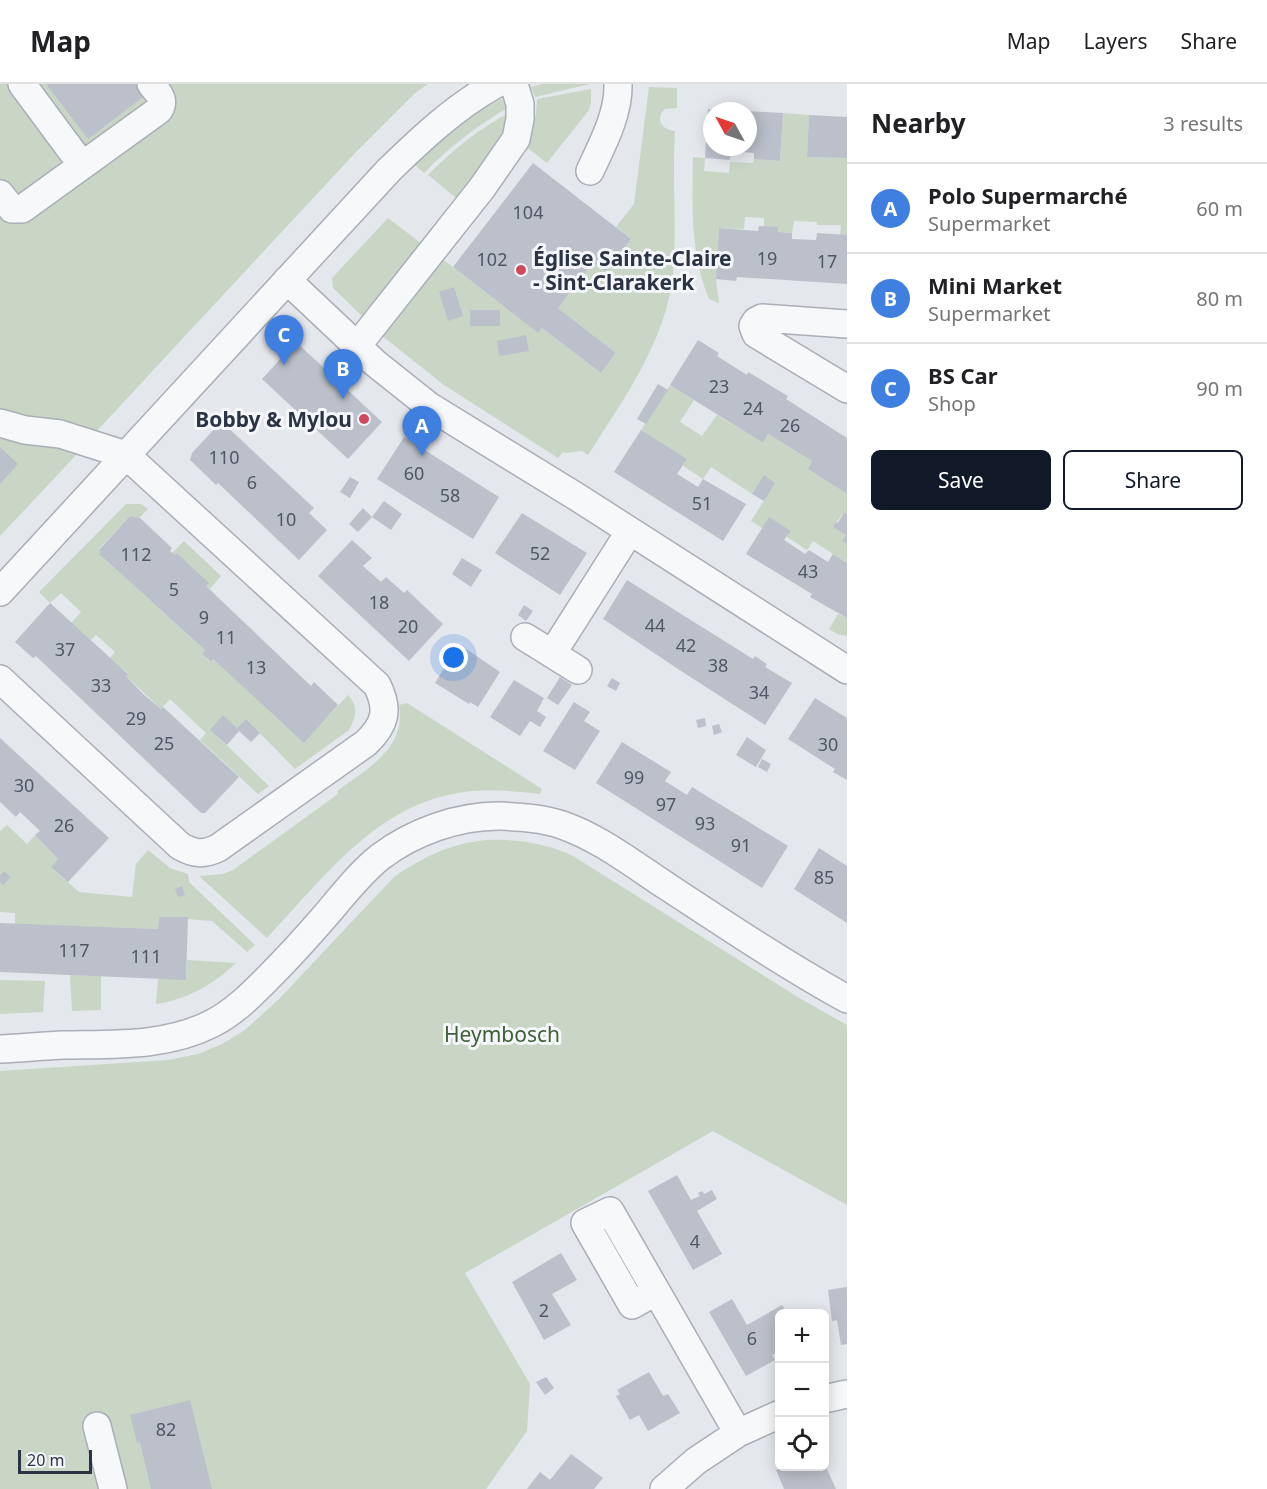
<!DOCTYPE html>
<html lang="en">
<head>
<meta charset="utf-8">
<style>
	:root { --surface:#fff; --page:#f6f6f6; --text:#202124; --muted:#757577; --line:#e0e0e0; --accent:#111827 }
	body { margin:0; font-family:"Noto Sans",sans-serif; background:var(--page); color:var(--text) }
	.controls { position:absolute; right:18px; bottom:18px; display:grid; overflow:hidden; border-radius:9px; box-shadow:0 3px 15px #0003 }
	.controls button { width:54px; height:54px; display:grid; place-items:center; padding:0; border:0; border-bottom:2px solid var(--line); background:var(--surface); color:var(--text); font:30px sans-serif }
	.compass { position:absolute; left:703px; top:18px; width:54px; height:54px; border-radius:50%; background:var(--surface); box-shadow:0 3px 15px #0003; rotate:310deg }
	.scale { position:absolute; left:18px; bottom:15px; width:74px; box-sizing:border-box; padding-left:6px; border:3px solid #2b3445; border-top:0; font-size:16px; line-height:21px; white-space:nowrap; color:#2b3445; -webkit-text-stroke:4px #f4f6f9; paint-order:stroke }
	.you { position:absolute; left:454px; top:574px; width:21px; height:21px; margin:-15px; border:4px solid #fff; border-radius:50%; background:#1a73e8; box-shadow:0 0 0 9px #1a73e833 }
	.badge { display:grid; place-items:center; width:39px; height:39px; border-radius:50%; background:var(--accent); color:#fff; font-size:20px; font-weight:700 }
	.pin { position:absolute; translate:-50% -50px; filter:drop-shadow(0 2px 3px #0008) }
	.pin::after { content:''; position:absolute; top:32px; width:21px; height:18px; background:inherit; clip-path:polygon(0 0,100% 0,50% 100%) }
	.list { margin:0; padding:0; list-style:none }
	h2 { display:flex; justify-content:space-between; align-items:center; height:78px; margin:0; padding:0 24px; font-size:26px }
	h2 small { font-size:20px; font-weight:400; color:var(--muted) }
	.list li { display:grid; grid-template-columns:39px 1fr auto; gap:18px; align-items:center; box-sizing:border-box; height:90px; padding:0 24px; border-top:2px solid var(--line) }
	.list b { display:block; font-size:22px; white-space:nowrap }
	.list p { margin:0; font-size:20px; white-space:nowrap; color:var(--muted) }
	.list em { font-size:20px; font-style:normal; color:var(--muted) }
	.actions { display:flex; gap:12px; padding:18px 24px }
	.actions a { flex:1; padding:14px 0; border:2px solid var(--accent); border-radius:9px; text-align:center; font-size:21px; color:var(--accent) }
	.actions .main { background:var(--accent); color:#fff }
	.icon { flex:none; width:33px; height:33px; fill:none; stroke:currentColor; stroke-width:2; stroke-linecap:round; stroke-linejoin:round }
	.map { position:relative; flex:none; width:847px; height:1405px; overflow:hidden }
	header { display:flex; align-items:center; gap:36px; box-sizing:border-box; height:84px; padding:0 30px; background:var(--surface); border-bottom:2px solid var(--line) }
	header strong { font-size:28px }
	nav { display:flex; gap:33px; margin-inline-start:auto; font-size:21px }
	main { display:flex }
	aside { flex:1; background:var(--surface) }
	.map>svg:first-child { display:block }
	.green { fill:#c9d6c5 }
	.building { fill:#bbc0ca }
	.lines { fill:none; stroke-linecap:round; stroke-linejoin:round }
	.minor-casing { stroke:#a9aeb7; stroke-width:30 }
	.minor { stroke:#f7f8fa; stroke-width:27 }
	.poi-dot { fill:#d1495b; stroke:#f4f6f9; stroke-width:2 }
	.labels { text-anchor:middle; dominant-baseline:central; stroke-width:6; stroke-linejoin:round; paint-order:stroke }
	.number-label { font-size:18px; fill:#4f5766 }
	.poi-label { font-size:21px; font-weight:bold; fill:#2b3445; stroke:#f4f6f9; text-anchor:start }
	.park-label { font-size:21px; fill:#3f6138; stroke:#f4f6f9 }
</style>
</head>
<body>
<header>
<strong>Map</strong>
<nav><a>Map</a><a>Layers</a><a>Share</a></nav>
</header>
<main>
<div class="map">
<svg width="847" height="1405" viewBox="0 0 847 1405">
	<rect width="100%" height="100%" fill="#e4e7ec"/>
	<path class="green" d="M0,0H428L415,9L355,69L94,350C56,335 41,332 0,334Z
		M542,0H590L535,13L531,3Z
		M649,3L677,4V24L665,25C655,34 661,46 675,47C672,94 677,142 673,189C667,256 623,316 588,371L582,367L566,369L563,368L558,374L444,301L381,251L441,174L538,249L542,244L601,289L616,269L558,224L593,178L605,188L631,155L616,143L634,120Z
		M591,5V18L589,26L547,79L525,62L536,30L537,15Z
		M502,15L507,24C476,43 449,63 424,89L415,81C441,53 469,31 502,15Z
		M509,29L511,45L460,117L428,91C453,66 478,45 509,29Z
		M783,29L809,31L807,73L847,74V151H840L841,141H817V138L794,137L792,149L778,148L764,143V134L745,133L744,145L719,144L716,195L719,219L709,215C690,170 692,121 693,73L705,74L704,87L729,89L730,78L753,79L754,75L780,77Z
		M388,134L426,163L366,236L333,204L332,194Z
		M670,301L694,316L680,338L702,352L717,331L763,359L768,350L812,377L808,385L847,410V430L844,428L833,443L846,451L842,457L847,460V479L813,457L807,466L787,453L790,447L762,444L751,437L775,399L764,392L752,410L711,383L703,395L683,382L686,375L641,346Z
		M0,350L79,368L0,452Z
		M126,420H141L148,425L139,434L134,432L128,434L99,465L101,468L100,471L205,566L202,570L210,578L213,575L304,658L348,611C359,623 356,633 349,646L295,685L246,635L237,644L211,646L269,702L258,710L200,656L206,649L170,615L161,625L126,592L128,589L110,574L115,568L96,551L91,556L71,539L81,528L61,509L50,519L39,508Z
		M184,457L221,492L210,505L206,502L208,499L177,469L175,471L172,469Z
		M838,530L847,534V552L837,550L829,545Z
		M407,619L542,705L540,710C513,707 485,704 458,709C375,722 321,797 267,854L199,792L223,790L233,786L338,710L337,707C367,685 407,664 399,621Z
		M7,741L27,760L35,751L58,775L51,783L79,808L132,813L136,780L148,766L170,784L188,790L189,798L255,861L247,868L212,837L159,833L158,845L15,840V829L0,828V747Z
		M487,756C517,755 546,759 573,772L801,915L847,941V1121L713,1047L465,1189L530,1300L527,1347L486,1405H0V987L168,976L198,970L222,960L245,946L279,915L394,793C423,773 451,759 487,756Z
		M187,876L236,879C213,901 188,915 156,920L158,895H186Z
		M70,891L101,892V926L72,927Z
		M0,896L45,897L43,928L0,930Z"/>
	<path class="building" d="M46,0H139L147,10L88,55Z
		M708,25L712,26V63H748V27L783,29L780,77L754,75V69L730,67V76L705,74Z
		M809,31L847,33V74L807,73Z
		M533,79L631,155L605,188L593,178L558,224L616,269L601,289L542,244L538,249L453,183Z
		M759,142L778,143V148L792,149V155L816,156L817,149L847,151V200L737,193L736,197L716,195L719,144L758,147Z
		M454,203L463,232L448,237L439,208Z
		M470,226H500V242H470Z
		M526,251L529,267L499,272L497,257Z
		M698,256L719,269L717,272L720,274L747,291L748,288L788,312L786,315L847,354V410L808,385L812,377L791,364L768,350L763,359L670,301Z
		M296,258L382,338L348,375L262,295Z
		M658,300L668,306L646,340L637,335Z
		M223,339L314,424L309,429L327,446L299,476L218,399L216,401L190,376L192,369L219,340L221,342Z
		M641,346L687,375L677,390L698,403L703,395L746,420L723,457L614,388Z
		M404,353L499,413L473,455L377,395Z
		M0,363L18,380L0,400Z
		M764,391L775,399L764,417L752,410Z
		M350,393L359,398L350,414L340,408Z
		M384,417L402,430L391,446L372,433Z
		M363,424L372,433L358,448L349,440Z
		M844,428L847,430V460L842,457L846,451L833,443L836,438L838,439Z
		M522,429L587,469L560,511L495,469Z
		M132,432L140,434L172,464L170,467L175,471L177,469L209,499L206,502L311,602L314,598L338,621L304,659L213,575L211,578L202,570L205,566L99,470L101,468L99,466L128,434Z
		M769,433L791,447L784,456L805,470L809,466L828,478L833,470L847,479V534L810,513L812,510L746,470Z
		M352,456L372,474L363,482L381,498L386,493L404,509L407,506L443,540L409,577L318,492Z
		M462,474L482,486L471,503L452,490Z
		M627,496L753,575L755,572L767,580L765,583L792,599L765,641L684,589L603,535Z
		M50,519L128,590L126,592L142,609L161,625L163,623L239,693L205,729H201L38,574L36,572L33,574L15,558Z
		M524,521L533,527L526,537L518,531Z
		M459,560L500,588L478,623L470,618L469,620L435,599Z
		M560,593L572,601L558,621L547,614Z
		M612,594L620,599L616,607L607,602Z
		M514,596L544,614L537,627L546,633L540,643L530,637L520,652L490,633Z
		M815,614L847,634V696L833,688L835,685L788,655Z
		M574,618L590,628L584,637L600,647L575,686L543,667Z
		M223,631L237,644L246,635L260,649L251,658L239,647L227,661L210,646Z
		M705,634L706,642L698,644L696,636Z
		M719,640L722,648L714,651L712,642Z
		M747,653L766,666L756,683L736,671Z
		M0,654L109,754L68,798L51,783L58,775L35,751L40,747L20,728L16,733L0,718Z
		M622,658L671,688L665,697L687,711L692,703L788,762L762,804L596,699Z
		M762,675L771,680L767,688L758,683Z
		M819,764L847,782V839L794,805Z
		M4,787L11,793L3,801L0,798V792Z
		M182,802L185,811L178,813L175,805Z
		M159,833H188L186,896L0,888V839L158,845Z
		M677,1091L691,1116L700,1112L698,1109L702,1107L704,1110L712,1106L717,1115L697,1127L722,1170L693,1186L648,1107Z
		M561,1169L577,1196L552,1210L571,1241L544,1256L512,1198Z
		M847,1203V1260L841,1261L837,1236L832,1237L828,1206Z
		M732,1215L747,1241L782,1221L787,1230H780V1267L772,1271L775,1276L746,1292L709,1228Z
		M649,1288L663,1312L668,1310L680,1329L648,1347L639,1331L630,1336L616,1312L620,1310L617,1306Z
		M546,1293L554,1304L545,1311L536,1298Z
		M190,1316L212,1405H151L140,1358L137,1359L130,1331Z
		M571,1370L603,1394L594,1405H527L540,1388L550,1396Z
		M783,1383H826L836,1405H784L776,1386Z"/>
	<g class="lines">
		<defs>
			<path id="minor" d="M22,0L82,81
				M590,87C602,61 619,30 618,0
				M0,110L12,125H22L159,26C166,15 157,8 151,0
				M287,196L375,279L429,322L577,413L847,586
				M847,240L762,234L756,237L753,242L756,250L847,305
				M357,262L482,104L516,55L520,35V20L514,0
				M0,339L25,346L60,350L126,371L377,601C389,625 386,640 366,659L218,764C203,771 194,770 180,762L0,595
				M0,508L389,86C423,53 455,23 496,0
				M525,553L578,586
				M552,570L630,447
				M0,965C21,964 43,962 64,961C114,960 167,963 213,939C234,928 250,912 266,896C287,875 307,853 326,831C343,811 360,789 380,773C413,748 457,732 499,732C519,733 542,734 562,741C600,754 634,781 668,803C727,842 786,881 847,915
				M655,1208L632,1221L585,1139L610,1127L738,1349
				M824,1315L847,1310
				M97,1342L113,1405
				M664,1405L696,1377L738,1349L780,1330"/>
		</defs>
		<use href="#minor" class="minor-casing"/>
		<use href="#minor" class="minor"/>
	</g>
	<g class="poi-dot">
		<circle cx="521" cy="186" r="6"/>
		<circle cx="364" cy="335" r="6"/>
	</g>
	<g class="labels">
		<g class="number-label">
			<text x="528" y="128">104</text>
			<text x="767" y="174">19</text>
			<text x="492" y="175">102</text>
			<text x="827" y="177">17</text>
			<text x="719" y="302">23</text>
			<text x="753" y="324">24</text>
			<text x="790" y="341">26</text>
			<text x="224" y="373">110</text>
			<text x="414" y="389">60</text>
			<text x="252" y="398">6</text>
			<text x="450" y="411">58</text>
			<text x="702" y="419">51</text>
			<text x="286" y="435">10</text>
			<text x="540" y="469">52</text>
			<text x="136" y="470">112</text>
			<text x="808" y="487">43</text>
			<text x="174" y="505">5</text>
			<text x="379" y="518">18</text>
			<text x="204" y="533">9</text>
			<text x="655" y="541">44</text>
			<text x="408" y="542">20</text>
			<text x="226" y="553">11</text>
			<text x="686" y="561">42</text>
			<text x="65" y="565">37</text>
			<text x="718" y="581">38</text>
			<text x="256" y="583">13</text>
			<text x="101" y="601">33</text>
			<text x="759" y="608">34</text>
			<text x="136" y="634">29</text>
			<text x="164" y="659">25</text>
			<text x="828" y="660">30</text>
			<text x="634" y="693">99</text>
			<text x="24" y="701">30</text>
			<text x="666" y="720">97</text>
			<text x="705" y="739">93</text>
			<text x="64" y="741">26</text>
			<text x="741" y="761">91</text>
			<text x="824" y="793">85</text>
			<text x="74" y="866">117</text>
			<text x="146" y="872">111</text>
			<text x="695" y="1157">4</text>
			<text x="544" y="1226">2</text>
			<text x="752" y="1254">6</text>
			<text x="166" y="1345">82</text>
		</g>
		<g class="poi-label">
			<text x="533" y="174">Église Sainte-Claire<tspan x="533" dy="24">- Sint-Clarakerk</tspan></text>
			<text x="352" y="335" text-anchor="end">Bobby &amp; Mylou</text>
		</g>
		<g class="park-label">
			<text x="502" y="950">Heymbosch</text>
		</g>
	</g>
</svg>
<div class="controls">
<button>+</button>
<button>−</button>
<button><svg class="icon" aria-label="locate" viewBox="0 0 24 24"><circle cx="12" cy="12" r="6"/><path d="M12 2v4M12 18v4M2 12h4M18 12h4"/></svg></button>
</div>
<svg class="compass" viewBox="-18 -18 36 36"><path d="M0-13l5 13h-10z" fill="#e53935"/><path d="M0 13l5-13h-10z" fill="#757577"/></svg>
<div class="scale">20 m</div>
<div class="you"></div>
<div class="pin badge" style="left:422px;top:372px;background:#3f7fe0">A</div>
<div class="pin badge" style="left:343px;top:315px;background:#3f7fe0">B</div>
<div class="pin badge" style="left:284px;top:281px;background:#3f7fe0">C</div>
</div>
<aside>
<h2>Nearby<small>3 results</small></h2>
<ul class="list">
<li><span class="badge" style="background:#3f7fe0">A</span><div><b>Polo Supermarché</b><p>Supermarket</p></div><em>60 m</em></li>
<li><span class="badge" style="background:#3f7fe0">B</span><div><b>Mini Market</b><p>Supermarket</p></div><em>80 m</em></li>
<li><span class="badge" style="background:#3f7fe0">C</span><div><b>BS Car</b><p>Shop</p></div><em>90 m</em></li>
</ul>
<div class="actions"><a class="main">Save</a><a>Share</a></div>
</aside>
</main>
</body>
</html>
